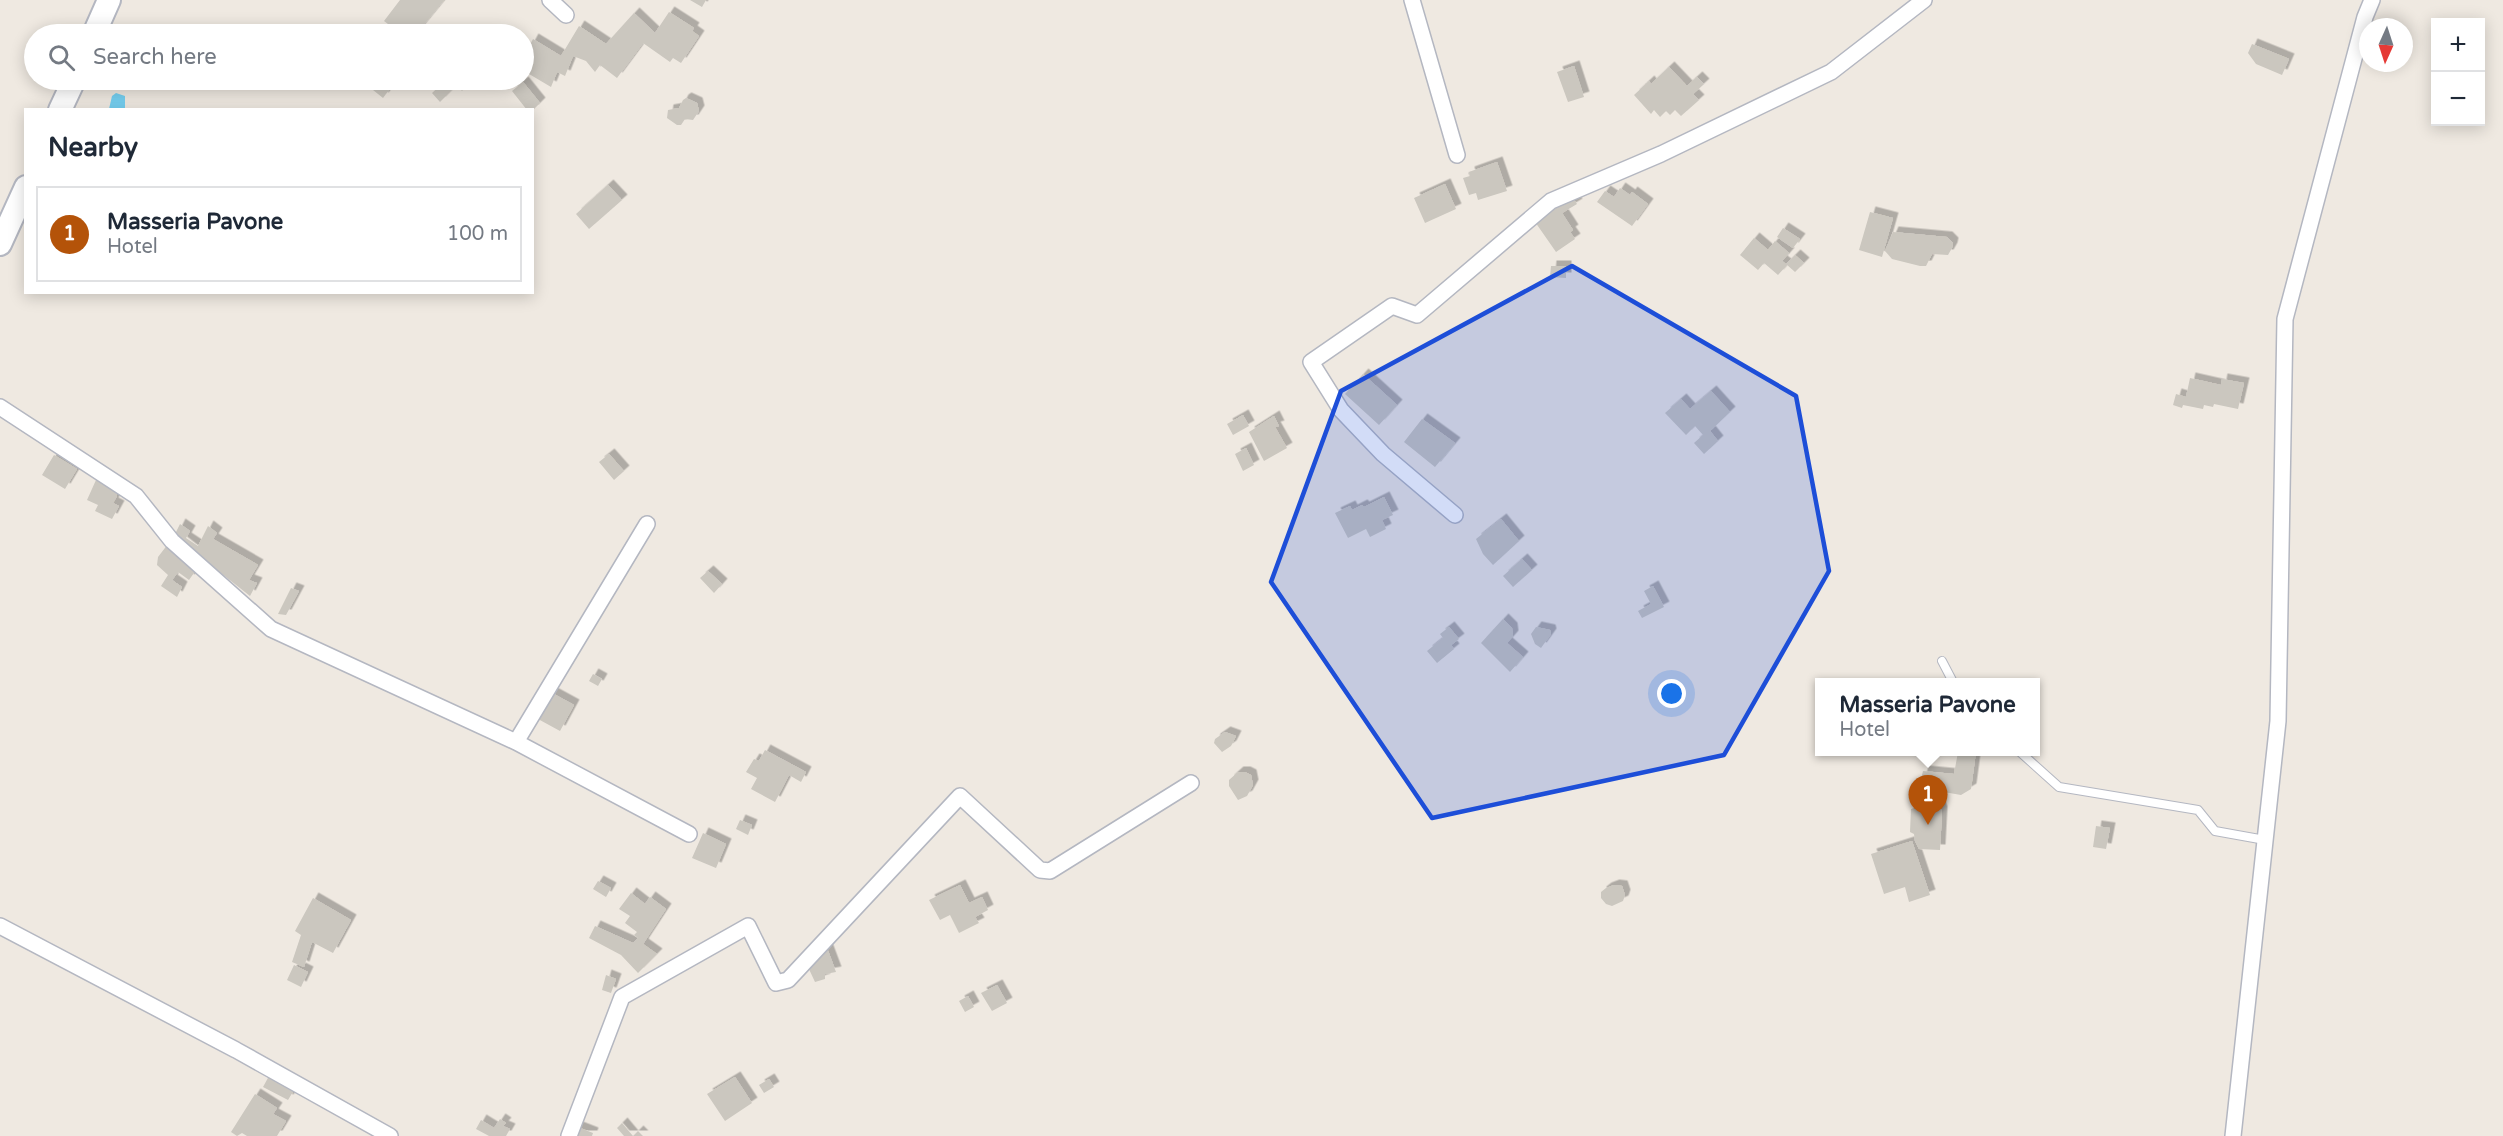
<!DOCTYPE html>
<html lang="en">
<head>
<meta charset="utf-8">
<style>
	:root { --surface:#fff; --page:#f2f2f3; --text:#1f2937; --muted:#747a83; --line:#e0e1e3; --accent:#b45309 }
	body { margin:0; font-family:"Varela Round",sans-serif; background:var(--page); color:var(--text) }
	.controls { position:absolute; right:18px; top:18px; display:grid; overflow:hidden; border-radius:0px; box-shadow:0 3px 15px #0003 }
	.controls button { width:54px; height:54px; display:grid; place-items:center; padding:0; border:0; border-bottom:2px solid var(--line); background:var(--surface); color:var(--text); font:30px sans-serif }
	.compass { position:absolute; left:2359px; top:18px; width:54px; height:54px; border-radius:50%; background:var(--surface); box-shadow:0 3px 15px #0003; rotate:183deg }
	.you { position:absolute; left:1672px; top:694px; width:21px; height:21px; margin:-15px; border:4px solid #fff; border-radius:50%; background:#1a73e8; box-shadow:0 0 0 9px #1a73e833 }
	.badge { display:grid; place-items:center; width:39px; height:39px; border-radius:50%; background:var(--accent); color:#fff; font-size:20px; font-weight:700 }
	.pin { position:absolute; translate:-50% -50px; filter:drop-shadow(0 2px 3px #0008) }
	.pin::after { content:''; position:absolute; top:32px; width:21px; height:18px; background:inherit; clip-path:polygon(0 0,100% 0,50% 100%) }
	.popup { position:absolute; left:1815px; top:678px; width:225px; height:78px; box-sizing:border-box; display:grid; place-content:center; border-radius:0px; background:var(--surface); filter:drop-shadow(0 2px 4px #0005); font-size:20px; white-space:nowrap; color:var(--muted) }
	.popup b { font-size:22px; color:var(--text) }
	.popup::after { content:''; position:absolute; left:50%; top:100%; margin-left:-12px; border:12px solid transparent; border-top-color:var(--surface) }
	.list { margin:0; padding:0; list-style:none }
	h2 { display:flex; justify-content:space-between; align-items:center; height:78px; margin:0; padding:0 24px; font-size:26px }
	h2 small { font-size:20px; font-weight:400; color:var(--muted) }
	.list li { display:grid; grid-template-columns:39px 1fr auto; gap:18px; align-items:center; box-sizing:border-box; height:96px; margin:0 12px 12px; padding:0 12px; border:2px solid var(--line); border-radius:0px }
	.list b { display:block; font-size:22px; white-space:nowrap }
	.list p { margin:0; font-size:20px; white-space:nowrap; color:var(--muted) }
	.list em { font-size:20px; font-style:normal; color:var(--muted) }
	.icon { flex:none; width:33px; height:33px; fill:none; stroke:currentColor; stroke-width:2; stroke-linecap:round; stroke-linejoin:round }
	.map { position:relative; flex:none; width:2503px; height:1136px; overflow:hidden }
	.search { position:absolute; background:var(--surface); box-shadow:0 3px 15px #0003; left:24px; top:24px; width:510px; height:66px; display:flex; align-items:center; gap:15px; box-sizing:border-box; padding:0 21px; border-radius:33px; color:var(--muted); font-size:22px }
	.panel { position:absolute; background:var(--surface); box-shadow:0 3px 15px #0003; left:24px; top:108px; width:510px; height:186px; border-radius:0px }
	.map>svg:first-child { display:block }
	.water { fill:#75cff0 }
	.building { fill:#cbc7bf; filter:url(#shadow) }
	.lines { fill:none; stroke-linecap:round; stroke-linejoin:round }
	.lane-casing { stroke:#b4b7c1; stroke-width:10 }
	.street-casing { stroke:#b4b7c1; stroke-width:18 }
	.secondary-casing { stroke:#b4b7c1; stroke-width:26 }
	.lane { stroke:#fff; stroke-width:8 }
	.street { stroke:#fff; stroke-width:15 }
	.secondary { stroke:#fff; stroke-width:22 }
	.marked { fill:#1d4ed8; fill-opacity:0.2; stroke:#1d4ed8; stroke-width:4.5; stroke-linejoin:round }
</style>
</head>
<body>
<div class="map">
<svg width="2503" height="1136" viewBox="0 0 2503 1136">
	<defs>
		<filter id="shadow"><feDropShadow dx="5.5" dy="-5.5" stdDeviation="0" flood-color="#0004"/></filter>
	</defs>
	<rect width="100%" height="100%" fill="#efe9e1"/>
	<path class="water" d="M116,93L125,96V109H109L112,96Z"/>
	<path class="building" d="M400,0H444L416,34H380L388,24L384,21Z
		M690,0H706L702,7Z
		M669,12L694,28L692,31L699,36L681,63L673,58L670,62L643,43L617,78L600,65L595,72L586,61L573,56L565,76L557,72L551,87L524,71V56L533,39L561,56L579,26L606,44L634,13L655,33Z
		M2252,44L2289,59L2282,75L2256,64L2248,53Z
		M1574,66L1584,97L1568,102L1557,72Z
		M1669,67L1687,86L1697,77L1704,84L1693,94L1699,100L1681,116L1675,110L1670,115L1666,111L1660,117L1654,110L1651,114L1634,95L1649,81L1651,84Z
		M446,80H466L464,82L466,86L462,91L457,85L440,102L432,93Z
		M523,82L540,103L533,110H527L512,91Z
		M378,83L389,90L383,98L373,90Z
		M686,98L697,103L699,111L693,120L685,119L681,125H677L667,118L668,110L679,108L683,100Z
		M1497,162L1507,191L1478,200L1476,193L1469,195L1463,178L1470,176L1469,172Z
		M1445,184L1456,209L1425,223L1414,198Z
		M608,185L622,200L589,229L576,214Z
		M1620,188L1630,195L1632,192L1648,204L1632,226L1597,202L1605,191L1614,197Z
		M1570,194L1577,204L1562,213L1573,230L1570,232L1575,239L1556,252L1533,219Z
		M1870,212L1893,218L1882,257L1859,250Z
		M1783,228L1800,239L1793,248L1777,237Z
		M1893,232L1947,237L1953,243L1952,248L1948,255L1932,254L1926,266H1920L1892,259L1885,251Z
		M1754,238L1768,250L1775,241L1789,253L1782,261L1787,265L1778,275L1764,263L1758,270L1740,255Z
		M1795,255L1804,263L1795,272L1786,264Z
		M1551,266H1566V278L1550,277Z
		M1363,374L1397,405L1379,425L1345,394Z
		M2190,378L2221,385L2222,379L2244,383L2238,409L2214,404L2213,407L2204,405L2203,409L2183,405L2182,408L2173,405L2176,394L2186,397Z
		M1711,391L1730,412L1710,431L1718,441L1704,454L1694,443L1703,435L1695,426L1686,435L1665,413L1681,399L1690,409Z
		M1243,415L1249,426L1233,435L1227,424Z
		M1274,416L1279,426L1275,427L1287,448L1264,461L1249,432Z
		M1422,419L1455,443L1435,467L1404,442Z
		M1246,448L1254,465L1243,471L1235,454Z
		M609,454L624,471L614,480L599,462Z
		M54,455L77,469L65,489L42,475Z
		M96,480L116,491L117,496L113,503L119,506L112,519L95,511L98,505L87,500Z
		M1384,497L1393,515L1382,520L1386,529L1370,537L1366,529L1348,538L1335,513L1350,506L1352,510L1362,505L1364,507Z
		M1501,519L1519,541L1493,565L1483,554L1476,539Z
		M180,524L190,531L186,538L198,546L208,526L217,533L213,539L258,565L249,580L257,583L250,596L174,536Z
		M168,544L176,552V557L196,570L189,580L178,572L172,580L182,587L177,597L161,586L168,575L157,565L158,557Z
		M1522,559L1532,570L1513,587L1503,576Z
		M708,571L722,584L714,593L700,578Z
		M1653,586L1664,607L1642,618L1638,611L1651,604L1644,591Z
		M291,588L299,591L286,615L278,614Z
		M1503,619L1512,628L1513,636L1507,643L1523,657L1510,672L1481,643Z
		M1449,627L1459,639L1451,645L1454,649L1437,663L1427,651L1443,638L1440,634Z
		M1536,627L1550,630L1551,634L1541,648L1535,644L1531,634Z
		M593,674L602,679L598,686L589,681Z
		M552,693L574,705L560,731L538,719Z
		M1225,732L1236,736L1231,746L1222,752L1214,743L1215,739Z
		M765,750L806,772L801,782L789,775L775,802L751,789L757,778L746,772L754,759L759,761Z
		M1958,752H1976L1971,789L1961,795L1921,788L1920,783L1923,771L1954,774Z
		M1238,772H1245L1251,775L1253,785L1247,796L1238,800L1229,786V780Z
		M1938,800L1942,812L1940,850L1919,849L1915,841L1914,834L1910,832L1911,809Z
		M740,820L752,825L748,835L736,829Z
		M2096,826L2110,828L2106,849L2093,847Z
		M703,833L726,844L716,868L692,858Z
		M1912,841L1930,895L1909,902L1905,887L1884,894L1871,854Z
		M598,881L611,888L606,897L593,889Z
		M960,885L969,903L982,897L988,910L975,917L979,923L959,933L950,915L940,920L929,900Z
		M1614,885L1622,886L1625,895L1623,901L1612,906L1606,904L1601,898V892L1606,888Z
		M631,893L645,904L650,897L666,909L643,944L657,954L638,973L621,955L589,938L595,926L633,943L638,938L634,935L637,932L625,923L630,916L619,909Z
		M313,898L351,920L333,953L312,942L304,967L292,962L301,935L295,931Z
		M827,948L836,972L825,974V979L815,982L808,967Z
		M294,965L308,972L301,987L287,980Z
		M606,975L616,979L611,993L602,990Z
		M997,985L1007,1003L992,1011L981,993Z
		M968,996L974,1007L965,1012L959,1001Z
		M269,1076L294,1090L288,1100L263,1087Z
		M735,1077L752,1103L725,1121L707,1094Z
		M769,1079L774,1087L764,1093L759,1085Z
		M255,1094L277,1108L273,1114L286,1121L277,1136H247L242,1133L237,1136L231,1132Z
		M500,1119L506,1123L503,1126L510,1129L506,1136H489L476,1129L481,1120L494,1128Z
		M622,1123L633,1136L638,1131L643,1136H624L617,1128Z
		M575,1126L593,1133L592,1136H571Z"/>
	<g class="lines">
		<defs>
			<path id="lane" d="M1942,661L1953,682
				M2020,752L2059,787L2198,810L2215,831L2265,840"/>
			<path id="street" d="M550,0L566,15
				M1412,0L1457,155
				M0,407L136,496L172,541L271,629L516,742L689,834
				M1455,515L1383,454L1341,410L1311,362L1392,306L1417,315L1551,201L1661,154L1831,72L1924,0
				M516,742L647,524
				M0,926L236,1050L390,1136
				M569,1136L622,997L748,926L776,983L788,980L960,796L1040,870L1050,871L1191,783
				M2233,1136L2278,721L2285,319L2365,17L2372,0"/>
			<path id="secondary" d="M94,34L109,0
				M60,110L74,80
				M0,244L26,187"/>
		</defs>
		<use href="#lane" class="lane-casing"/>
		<use href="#street" class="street-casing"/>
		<use href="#secondary" class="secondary-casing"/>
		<use href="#lane" class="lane"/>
		<use href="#street" class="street"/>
		<use href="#secondary" class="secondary"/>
	</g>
	<path class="marked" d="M1572,266L1796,396L1829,571L1724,755L1432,818L1271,582L1341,391Z"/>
</svg>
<div class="controls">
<button>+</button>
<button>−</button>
</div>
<svg class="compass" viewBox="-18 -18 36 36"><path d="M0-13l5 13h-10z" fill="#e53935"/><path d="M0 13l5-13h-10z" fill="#747a83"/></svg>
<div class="you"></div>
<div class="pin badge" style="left:1928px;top:825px">1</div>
<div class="popup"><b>Masseria Pavone</b>Hotel</div>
<div class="search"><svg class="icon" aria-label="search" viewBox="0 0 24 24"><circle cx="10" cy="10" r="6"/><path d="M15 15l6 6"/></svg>Search here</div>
<section class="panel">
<h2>Nearby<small></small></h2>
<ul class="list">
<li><span class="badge">1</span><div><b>Masseria Pavone</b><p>Hotel</p></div><em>100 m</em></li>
</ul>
</section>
</div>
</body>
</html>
